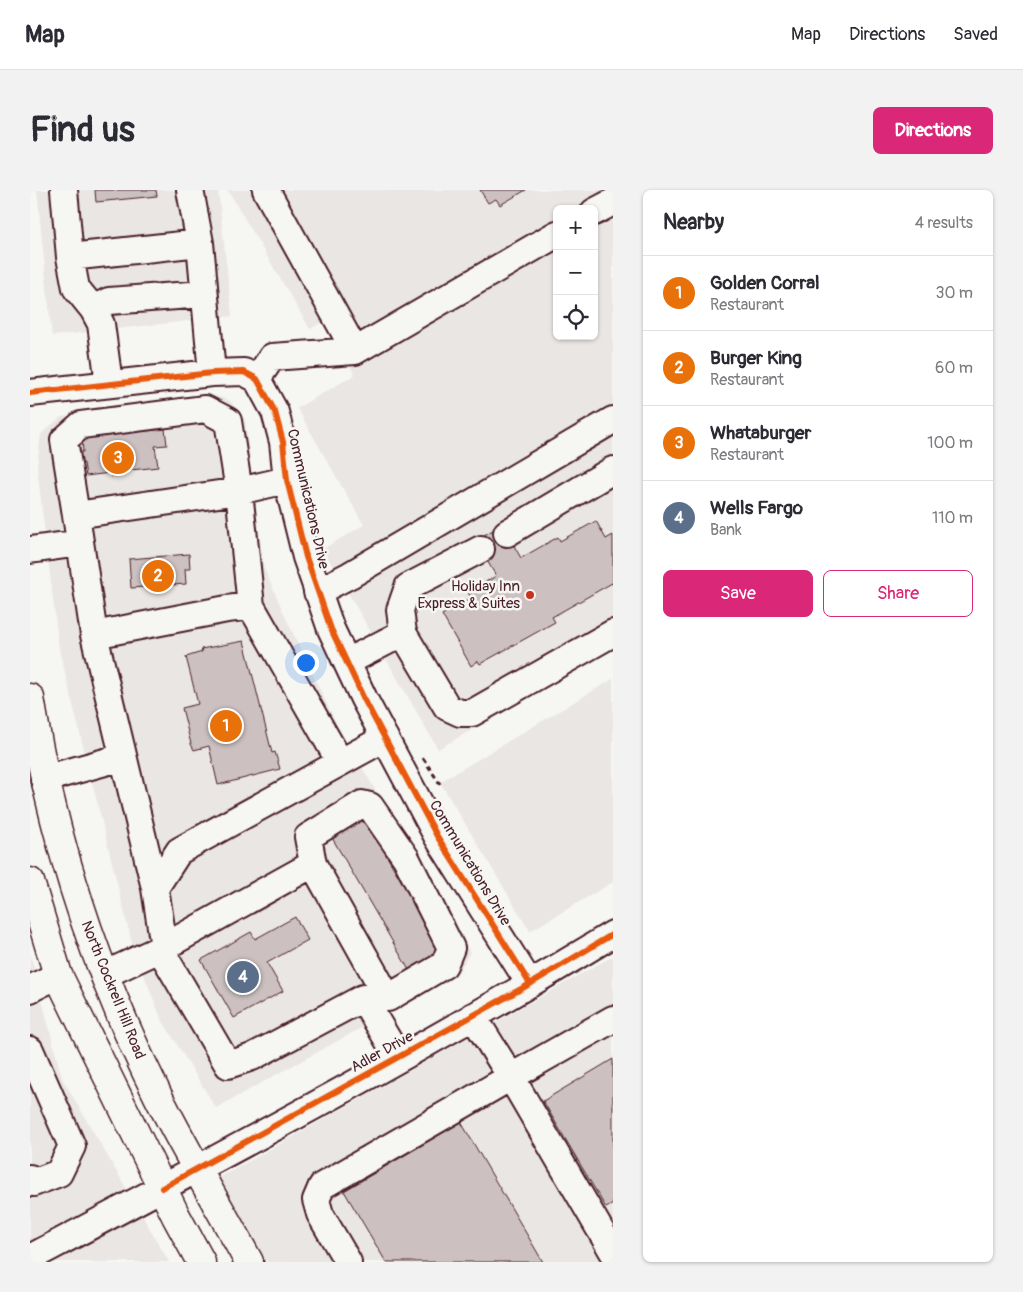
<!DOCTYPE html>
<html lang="en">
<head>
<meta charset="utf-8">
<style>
	:root { --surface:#fff; --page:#f2f2f3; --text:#2b2b33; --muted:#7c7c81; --line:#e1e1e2; --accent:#db2777 }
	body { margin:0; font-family:Pangolin,sans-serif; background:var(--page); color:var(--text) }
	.controls { position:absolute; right:15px; top:15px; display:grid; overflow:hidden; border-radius:8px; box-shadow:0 1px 4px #0004 }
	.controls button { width:45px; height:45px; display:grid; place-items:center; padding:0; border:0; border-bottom:1px solid var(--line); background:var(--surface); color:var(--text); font:25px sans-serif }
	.you { position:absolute; left:275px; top:472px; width:18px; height:18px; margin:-12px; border:4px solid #fff; border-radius:50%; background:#1a73e8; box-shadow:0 0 0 8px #1a73e833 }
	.badge { display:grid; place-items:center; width:32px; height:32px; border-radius:50%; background:var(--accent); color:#fff; font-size:16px; font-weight:700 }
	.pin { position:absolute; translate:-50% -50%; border:2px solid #fff; box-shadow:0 1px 5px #0006 }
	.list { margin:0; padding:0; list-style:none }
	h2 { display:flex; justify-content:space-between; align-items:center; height:65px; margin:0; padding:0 20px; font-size:21px }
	h2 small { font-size:16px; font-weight:400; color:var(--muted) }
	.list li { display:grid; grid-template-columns:32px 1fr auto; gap:15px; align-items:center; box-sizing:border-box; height:75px; padding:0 20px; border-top:1px solid var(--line) }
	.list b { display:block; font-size:19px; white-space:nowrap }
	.list p { margin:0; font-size:16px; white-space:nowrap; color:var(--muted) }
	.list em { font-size:16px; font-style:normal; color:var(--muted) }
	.actions { display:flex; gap:10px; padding:15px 20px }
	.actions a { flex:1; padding:11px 0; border:1px solid var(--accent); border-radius:8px; text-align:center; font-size:18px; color:var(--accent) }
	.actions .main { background:var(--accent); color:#fff }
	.icon { flex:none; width:28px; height:28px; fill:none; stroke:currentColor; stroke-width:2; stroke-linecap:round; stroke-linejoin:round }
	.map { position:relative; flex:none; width:583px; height:1072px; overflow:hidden; border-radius:8px }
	header { display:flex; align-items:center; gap:30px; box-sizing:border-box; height:70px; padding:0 25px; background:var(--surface); border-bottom:1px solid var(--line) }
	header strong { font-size:24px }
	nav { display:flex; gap:28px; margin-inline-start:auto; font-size:18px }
	.intro { display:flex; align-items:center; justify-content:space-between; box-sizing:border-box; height:120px; padding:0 30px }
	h1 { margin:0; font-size:35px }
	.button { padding:12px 22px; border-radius:8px; background:var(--accent); color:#fff; font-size:18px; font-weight:700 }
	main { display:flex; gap:30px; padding:0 30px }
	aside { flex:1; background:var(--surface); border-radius:8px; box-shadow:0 1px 4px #0004 }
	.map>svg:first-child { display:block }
	.built { fill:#e9e6e3; fill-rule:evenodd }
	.building { fill:#ccc1c0; stroke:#4a1f2b }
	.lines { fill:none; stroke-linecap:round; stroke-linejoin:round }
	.minor-casing { stroke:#4a1f2b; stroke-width:30 }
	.major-casing { stroke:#4a1f2b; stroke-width:31 }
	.path { stroke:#4a1f2b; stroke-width:3; stroke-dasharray:5 4; stroke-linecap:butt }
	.minor { stroke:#f6f6f2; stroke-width:26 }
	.major { stroke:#f6f6f2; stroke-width:28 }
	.cycleway-casing { stroke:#f6f6f2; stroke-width:9 }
	.cycleway { stroke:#e8590c; stroke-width:6 }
	.poi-dot { fill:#c8321e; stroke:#f6f6f2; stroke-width:2 }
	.labels { text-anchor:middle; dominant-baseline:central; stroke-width:5; stroke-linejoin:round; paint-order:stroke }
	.street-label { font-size:15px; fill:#4a1f2b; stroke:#f6f6f2 }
	.poi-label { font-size:15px; fill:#4a1f2b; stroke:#f6f6f2; text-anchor:end }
</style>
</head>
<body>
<header>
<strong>Map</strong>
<nav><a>Map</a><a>Directions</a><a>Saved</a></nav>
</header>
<div class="intro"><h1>Find us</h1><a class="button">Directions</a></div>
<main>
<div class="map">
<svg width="583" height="1072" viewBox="0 0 583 1072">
	<rect width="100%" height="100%" fill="#f6f6f2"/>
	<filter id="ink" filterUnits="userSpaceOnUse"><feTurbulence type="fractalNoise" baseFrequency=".02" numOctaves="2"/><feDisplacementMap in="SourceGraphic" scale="10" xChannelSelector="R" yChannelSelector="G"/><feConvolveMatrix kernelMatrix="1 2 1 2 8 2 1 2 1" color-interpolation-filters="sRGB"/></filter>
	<g filter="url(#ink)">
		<path class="built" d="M7,0H188L202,126L22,146Z
			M198,0H583V460L408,559L293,359L334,335L267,218L325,185L294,131L280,139ZM527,19H564V146H527Z
			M182,205L199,210L215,230L234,378L258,433L306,533L440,762L427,785L186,918L131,828L103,757L29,458L7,277L11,244L31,227Z
			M583,489V692L500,741L410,592Z
			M0,764L32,888L139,1072H0Z
			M583,766V1072H237L189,988Z"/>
		<path class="building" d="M65,0H126L127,6L66,12Z
			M450,0H496L470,15L466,9L458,13Z
			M135,239L137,255L125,256L128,277L92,281L93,285L81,286L80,283L56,286L54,273L51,274L49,262H53L52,248Z
			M566,331L576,349L583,345V395L582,393L522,427L525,432L450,474L448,471L441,476L412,425L441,408L438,402L466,386L445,350L472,335L491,368L528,347L530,351Z
			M159,364L160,379H155L156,394L101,398L99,369Z
			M214,451L242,563L245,562L250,579L188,595L179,556L164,560L161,554L152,518L168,514L156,467L172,462L171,459Z
			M334,627L412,761L379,780L301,646Z
			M265,727L278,750L237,773L253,801L204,828L171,770L221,742L225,749Z
			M583,869V1014L576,1018L513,911Z
			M431,932L513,1072H356L314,1001Z"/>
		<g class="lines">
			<defs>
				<path id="minor" d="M34,0L40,67L46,98L63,119L71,134L79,193
					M160,0L170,53L182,183
					M564,22L583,12
					M40,67L170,53
					M63,119L79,111L174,104
					M325,161L527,44
					M227,189L242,167L325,161L236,0
					M0,203L182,183L214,182L227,189L245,222L253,252L257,290L276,367L301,439L334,509L407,646L500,794
					M46,325L34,250L51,235L175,219L198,231L209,301L221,416
					M477,343L583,280
					M0,360L50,353
					M287,402L320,385L583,230
					M373,443L370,420L378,397L451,359
					M64,445L197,419L221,416L310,572
					M317,472L373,443L417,517L430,523H442L583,443
					M14,589L93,567
					M125,698L64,445L46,325L209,301L257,290
					M134,757L125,698L149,661L355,548
					M130,759L198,875L222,867L333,808H358L414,775L421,758L376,668L340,616L332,614L278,647L283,674
					M74,785L134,757L283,674L358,808
					M0,799L28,785
					M333,808L368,867
					M583,829L481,887L583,1062
					M0,860L42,956L29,983L3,993L0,988
					M0,1068C196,964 393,860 583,744
					M318,1072L290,1024L286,1010L292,996L481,887L443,826"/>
				<path id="major" d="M0,508C22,647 65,780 128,906C156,962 189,1017 219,1072
					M0,692L28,785L146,1026L171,1072"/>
			</defs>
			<use href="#minor" class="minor-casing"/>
			<use href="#major" class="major-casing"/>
			<path class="path" d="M393,568L410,594"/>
			<use href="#minor" class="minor"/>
			<use href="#major" class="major"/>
			<defs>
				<path id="cycleway" d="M0,203L182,183L214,182L227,189L245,222L253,252L257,290L276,367L301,439L334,509L407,646L500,794
					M132,998L500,794L583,744"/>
			</defs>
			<use href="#cycleway" class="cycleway-casing"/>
			<use href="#cycleway" class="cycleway"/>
		</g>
	</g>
	<circle class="poi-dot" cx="500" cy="405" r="5"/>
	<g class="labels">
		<g class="street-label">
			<text transform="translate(278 309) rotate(77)">Communications Drive</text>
			<text transform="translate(440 673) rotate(59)">Communications Drive</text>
			<text transform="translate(83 800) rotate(68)">North Cockrell Hill Road</text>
			<text transform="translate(352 862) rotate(-29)">Adler Drive</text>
		</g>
		<g class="poi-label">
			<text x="490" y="396">Holiday Inn<tspan x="490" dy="17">Express &amp; Suites</tspan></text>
		</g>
	</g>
</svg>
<div class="controls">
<button>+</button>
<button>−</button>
<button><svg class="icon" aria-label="locate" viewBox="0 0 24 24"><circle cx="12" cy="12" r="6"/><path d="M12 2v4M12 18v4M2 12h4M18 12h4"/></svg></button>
</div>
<div class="you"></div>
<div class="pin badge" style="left:196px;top:536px;background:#e8710a">1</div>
<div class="pin badge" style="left:128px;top:386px;background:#e8710a">2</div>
<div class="pin badge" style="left:88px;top:268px;background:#e8710a">3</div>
<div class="pin badge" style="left:213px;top:787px;background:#5c6f8a">4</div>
</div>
<aside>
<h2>Nearby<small>4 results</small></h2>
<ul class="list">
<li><span class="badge" style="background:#e8710a">1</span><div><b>Golden Corral</b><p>Restaurant</p></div><em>30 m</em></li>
<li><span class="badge" style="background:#e8710a">2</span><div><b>Burger King</b><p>Restaurant</p></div><em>60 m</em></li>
<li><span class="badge" style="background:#e8710a">3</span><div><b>Whataburger</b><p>Restaurant</p></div><em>100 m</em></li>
<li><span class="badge" style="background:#5c6f8a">4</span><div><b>Wells Fargo</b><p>Bank</p></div><em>110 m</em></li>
</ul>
<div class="actions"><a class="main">Save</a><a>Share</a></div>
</aside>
</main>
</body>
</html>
